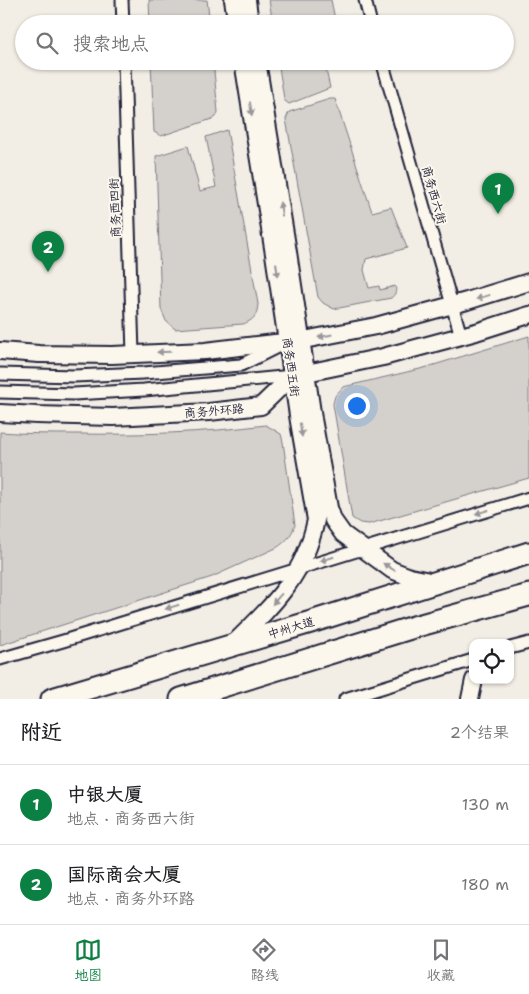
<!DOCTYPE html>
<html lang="zh">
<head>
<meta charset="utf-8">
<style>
	:root { --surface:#fff; --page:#f6f6f6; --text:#202124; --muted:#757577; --line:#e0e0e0; --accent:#0b8043 }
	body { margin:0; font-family:"Shantell Sans","LXGW WenKai TC",sans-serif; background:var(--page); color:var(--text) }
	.controls { position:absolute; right:15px; bottom:15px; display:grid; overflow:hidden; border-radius:10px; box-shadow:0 1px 4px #0004 }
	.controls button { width:45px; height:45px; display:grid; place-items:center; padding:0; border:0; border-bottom:1px solid var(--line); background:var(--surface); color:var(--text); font:25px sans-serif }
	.you { position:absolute; left:356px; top:405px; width:18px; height:18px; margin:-12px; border:4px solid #fff; border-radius:50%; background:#1a73e8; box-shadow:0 0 0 8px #1a73e833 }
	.badge { display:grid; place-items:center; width:32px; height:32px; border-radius:50%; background:var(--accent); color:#fff; font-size:16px; font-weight:700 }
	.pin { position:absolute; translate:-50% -41px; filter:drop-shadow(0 1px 2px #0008) }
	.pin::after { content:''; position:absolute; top:26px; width:18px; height:15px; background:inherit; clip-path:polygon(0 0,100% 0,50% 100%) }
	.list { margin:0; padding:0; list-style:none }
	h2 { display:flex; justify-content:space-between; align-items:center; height:65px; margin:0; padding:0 20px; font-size:21px }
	h2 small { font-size:16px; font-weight:400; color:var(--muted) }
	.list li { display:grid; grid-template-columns:32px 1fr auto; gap:15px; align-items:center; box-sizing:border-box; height:80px; padding:0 20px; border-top:1px solid var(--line) }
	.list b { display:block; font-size:19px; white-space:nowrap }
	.list p { margin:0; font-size:16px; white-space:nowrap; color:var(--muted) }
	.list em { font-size:16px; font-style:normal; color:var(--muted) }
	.icon { flex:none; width:28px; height:28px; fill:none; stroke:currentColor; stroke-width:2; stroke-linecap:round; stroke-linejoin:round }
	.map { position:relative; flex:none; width:529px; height:699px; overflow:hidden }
	.search { position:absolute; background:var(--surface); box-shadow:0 1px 4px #0004; left:15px; right:15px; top:15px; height:55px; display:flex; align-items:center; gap:12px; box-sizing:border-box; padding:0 18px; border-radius:28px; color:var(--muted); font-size:19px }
	.sheet { height:225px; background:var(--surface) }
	nav { display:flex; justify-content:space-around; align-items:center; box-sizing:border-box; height:70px; border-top:1px solid var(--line); background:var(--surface); font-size:14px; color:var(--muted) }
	nav a { display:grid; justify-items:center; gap:2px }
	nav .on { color:var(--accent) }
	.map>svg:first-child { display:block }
	.green { fill:#d4d1cc; stroke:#7b7a84 }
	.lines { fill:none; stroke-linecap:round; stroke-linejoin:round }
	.street-casing { stroke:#22223b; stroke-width:15 }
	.secondary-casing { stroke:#22223b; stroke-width:20 }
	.highway-casing { stroke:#22223b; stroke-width:25 }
	.street { stroke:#fbf7ec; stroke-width:11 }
	.secondary { stroke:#fbf7ec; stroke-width:16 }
	.highway { stroke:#fbf7ec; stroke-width:21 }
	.oneway { fill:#99979c }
	.labels { text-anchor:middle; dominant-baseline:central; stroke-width:4; stroke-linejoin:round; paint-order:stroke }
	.street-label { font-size:12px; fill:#22223b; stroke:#fbf7ec }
</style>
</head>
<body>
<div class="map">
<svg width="529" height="699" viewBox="0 0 529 699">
	<rect width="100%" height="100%" fill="#f2eee5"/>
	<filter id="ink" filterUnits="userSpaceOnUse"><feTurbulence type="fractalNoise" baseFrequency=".02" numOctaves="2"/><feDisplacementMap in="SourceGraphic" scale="10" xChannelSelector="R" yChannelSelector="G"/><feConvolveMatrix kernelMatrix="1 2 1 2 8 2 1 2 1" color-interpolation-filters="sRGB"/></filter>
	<g filter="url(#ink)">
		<path class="green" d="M149,0H207L210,24H150Z
			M269,0H331L336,24H273Z
			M151,61H213L218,112L216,117L212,119L161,136L154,132Z
			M278,61H324L330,88L289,104L285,101L284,99Z
			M330,99H335L372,212L391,207L407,248L366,259L364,270L369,288L379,286L380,290L395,286C397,291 395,295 391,298L334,309L323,303L318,297L286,119L289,112Z
			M227,130L258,304C257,316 254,320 243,324L175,329L166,321L161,309L156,156L188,146L200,191L216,187L206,137Z
			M529,336V478L369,524L360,523L352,518L333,404L335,396L343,387L424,368Z
			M266,425L281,434L283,442L295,525C291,536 286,542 276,548L212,577L0,645V432C26,434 51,434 77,434C140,435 203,433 266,425Z"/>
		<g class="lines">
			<defs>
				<path id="street" d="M122,0L123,24
					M365,0L371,24
					M124,61L133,354
					M382,61L461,336
					M0,374L74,376L143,373L241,365L279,346
					M0,392L74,394L144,390L292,376
					M510,648L529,643
					M0,659L63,641L529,498
					M345,699L473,660"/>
				<path id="secondary" d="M233,0L237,24
					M247,0L250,24
					M257,61L288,252L313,419L329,508L333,520L343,534L392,570L410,577L435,582
					M0,351L39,354L112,355L205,351L309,339L376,326L467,301L529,282
					M0,413L37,415L113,417L209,412L261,406L292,376L383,357L476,332L529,315
					M232,645C272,606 304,577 316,520L299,422L274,254L243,61
					M470,699L474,680"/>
				<path id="highway" d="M52,699L311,622L529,553
					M181,699L417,626L529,595"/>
			</defs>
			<use href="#street" class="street-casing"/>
			<use href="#secondary" class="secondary-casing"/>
			<use href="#highway" class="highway-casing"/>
			<use href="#street" class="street"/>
			<use href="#secondary" class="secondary"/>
			<use href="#highway" class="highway"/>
		</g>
		<defs><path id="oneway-solid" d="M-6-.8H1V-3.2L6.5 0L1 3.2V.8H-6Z" transform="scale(1.25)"/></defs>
		<g class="oneway">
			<use href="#oneway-solid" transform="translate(251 109) rotate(81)"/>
			<use href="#oneway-solid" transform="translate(281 209) rotate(-99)"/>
			<use href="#oneway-solid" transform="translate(277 270) rotate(82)"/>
			<use href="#oneway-solid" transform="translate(483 297) rotate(163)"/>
			<use href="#oneway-solid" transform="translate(325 336) rotate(169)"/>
			<use href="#oneway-solid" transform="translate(164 352) rotate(178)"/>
			<use href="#oneway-solid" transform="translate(301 430) rotate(81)"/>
			<use href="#oneway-solid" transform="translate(482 512) rotate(163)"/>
			<use href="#oneway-solid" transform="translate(327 559) rotate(163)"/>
			<use href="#oneway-solid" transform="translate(389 567) rotate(-148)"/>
			<use href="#oneway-solid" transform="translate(277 599) rotate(131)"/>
			<use href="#oneway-solid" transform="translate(172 607) rotate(163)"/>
		</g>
	</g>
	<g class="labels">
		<g class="street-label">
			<text transform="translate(434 195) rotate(74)">商务西六街</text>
			<text transform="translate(115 208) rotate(-92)">商务西四街</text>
			<text transform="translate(291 367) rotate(82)">商务西五街</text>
			<text transform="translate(214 411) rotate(-5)">商务外环路</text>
			<text transform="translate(291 628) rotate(-17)">中州大道</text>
		</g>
	</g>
</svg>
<div class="controls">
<button><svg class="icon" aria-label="locate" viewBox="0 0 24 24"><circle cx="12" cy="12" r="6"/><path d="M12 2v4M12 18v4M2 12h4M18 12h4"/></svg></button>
</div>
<div class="you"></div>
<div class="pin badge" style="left:498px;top:214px">1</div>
<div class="pin badge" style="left:48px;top:272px">2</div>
<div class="search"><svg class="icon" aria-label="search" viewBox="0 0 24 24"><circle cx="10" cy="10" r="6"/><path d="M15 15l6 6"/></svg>搜索地点</div>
</div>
<section class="sheet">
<h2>附近<small>2个结果</small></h2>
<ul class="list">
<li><span class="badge">1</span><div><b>中银大厦</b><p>地点 · 商务西六街</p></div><em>130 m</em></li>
<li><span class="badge">2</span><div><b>国际商会大厦</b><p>地点 · 商务外环路</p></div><em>180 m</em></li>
</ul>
</section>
<nav>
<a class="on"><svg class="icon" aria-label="map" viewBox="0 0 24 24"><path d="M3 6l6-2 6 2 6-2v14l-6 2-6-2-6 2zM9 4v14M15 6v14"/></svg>地图</a>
<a><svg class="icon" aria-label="directions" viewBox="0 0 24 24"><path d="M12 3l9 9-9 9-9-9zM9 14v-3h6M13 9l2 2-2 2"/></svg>路线</a>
<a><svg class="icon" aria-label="saved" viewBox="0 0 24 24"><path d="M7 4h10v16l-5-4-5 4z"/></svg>收藏</a>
</nav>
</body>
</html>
